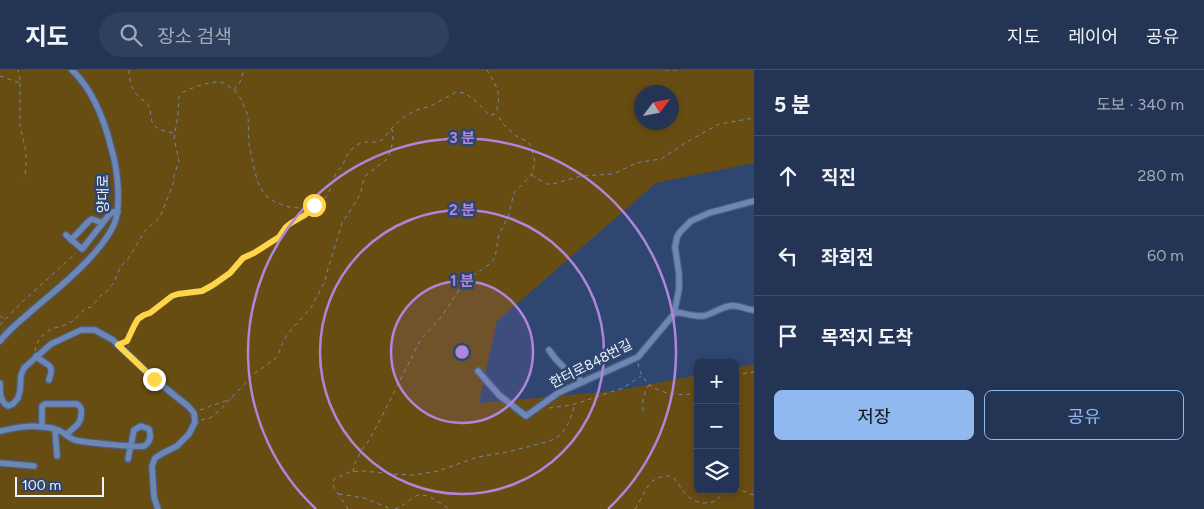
<!DOCTYPE html>
<html lang="ko">
<head>
<meta charset="utf-8">
<style>
	:root { --surface:#233454; --page:#2f3f5e; --text:#f1f3f6; --muted:#a3aab8; --line:#404f6b; --accent:#90b9f0 }
	body { margin:0; font-family:Figtree,"Noto Sans KR",sans-serif; background:var(--page); color:var(--text) }
	.controls { position:absolute; right:15px; bottom:15px; display:grid; overflow:hidden; border-radius:8px; box-shadow:0 2px 8px #0003 }
	.controls button { width:45px; height:45px; display:grid; place-items:center; padding:0; border:0; border-bottom:1px solid var(--line); background:var(--surface); color:var(--text); font:25px sans-serif }
	.compass { position:absolute; left:634px; top:15px; width:45px; height:45px; border-radius:50%; background:var(--surface); box-shadow:0 2px 8px #0003; rotate:58deg }
	.scale { position:absolute; left:15px; bottom:12px; width:89px; box-sizing:border-box; padding-left:5px; border:2px solid #edf3fd; border-top:0; font-size:14px; line-height:18px; white-space:nowrap; color:#edf3fd; -webkit-text-stroke:4px #2f4670; paint-order:stroke }
	.stop { position:absolute; width:15px; height:15px; margin:-11px; border:4px solid #ffd54a; border-radius:50%; background:#fff }
	.stop.end { background:#ffd54a; border-color:#fff; box-shadow:0 1px 5px #0008 }
	.list { margin:0; padding:0; list-style:none }
	h2 { display:flex; justify-content:space-between; align-items:center; height:65px; margin:0; padding:0 20px; font-size:21px }
	h2 small { font-size:16px; font-weight:400; color:var(--muted) }
	.list li { display:grid; grid-template-columns:32px 1fr auto; gap:15px; align-items:center; box-sizing:border-box; height:80px; padding:0 20px; border-top:1px solid var(--line) }
	.list b { display:block; font-size:19px; white-space:nowrap }
	.list em { font-size:16px; font-style:normal; color:var(--muted) }
	.actions { display:flex; gap:10px; padding:15px 20px }
	.actions a { flex:1; padding:11px 0; border:1px solid var(--accent); border-radius:8px; text-align:center; font-size:18px; color:var(--accent) }
	.actions .main { background:var(--accent); color:#111 }
	.icon { flex:none; width:28px; height:28px; fill:none; stroke:currentColor; stroke-width:2; stroke-linecap:round; stroke-linejoin:round }
	.map { position:relative; flex:none; width:754px; height:439px; overflow:hidden }
	header { display:flex; align-items:center; gap:30px; box-sizing:border-box; height:70px; padding:0 25px; background:var(--surface); border-bottom:1px solid var(--line) }
	header strong { font-size:24px }
	nav { display:flex; gap:28px; margin-inline-start:auto; font-size:18px }
	.search { width:350px; height:45px; background:var(--page); display:flex; align-items:center; gap:12px; box-sizing:border-box; padding:0 18px; border-radius:28px; color:var(--muted); font-size:19px }
	main { display:flex }
	aside { flex:1; background:var(--surface) }
	.map>svg:first-child { display:block }
	.green { fill:#684d12; fill-rule:evenodd }
	.lines { fill:none; stroke-linecap:round; stroke-linejoin:round }
	.minor-casing { stroke:#4e5f7f; stroke-width:8 }
	.path { stroke:#7686a5; stroke-width:1; stroke-dasharray:4 4; stroke-linecap:butt }
	.minor { stroke:#6c86b5; stroke-width:5.5 }
	.route { stroke:#ffd54a; stroke-width:6 }
	.ring { fill:none; stroke:#ae86db; stroke-width:2.5 }
	.labels { text-anchor:middle; dominant-baseline:central; stroke-width:5; stroke-linejoin:round; paint-order:stroke }
	.street-label { font-size:14px; fill:#edf3fd; stroke:#2f4670 }
	.centre { fill:#ae86db; stroke:#2f4670; stroke-width:2.5 }
	.ring-label { font-size:15px; text-anchor:middle; font-weight:bold; fill:#ae86db; stroke:#2f4670; stroke-width:5; stroke-linejoin:round; paint-order:stroke }
</style>
</head>
<body>
<header>
<strong>지도</strong>
<div class="search"><svg class="icon" aria-label="search" viewBox="0 0 24 24"><circle cx="10" cy="10" r="6"/><path d="M15 15l6 6"/></svg>장소 검색</div>
<nav><a>지도</a><a>레이어</a><a>공유</a></nav>
</header>
<main>
<div class="map">
<svg width="754" height="439" viewBox="0 0 754 439">
	<rect width="100%" height="100%" fill="#2f4670"/>
	<path class="green" d="M0,0H754V93L656,113L497,251L479,333L615,321L698,305V420H735V298L754,294V439H0ZM642,22H672V52H642Z"/>
	<g class="lines">
		<defs>
			<path id="minor" d="M66,165L82,179
				M71,170L89,151L92,149L102,153
				M83,178L109,145L113,142L118,141
				M675,242C684,243 694,247 703,246C713,244 721,237 730,236C738,234 746,240 754,240
				M0,271C10,258 24,248 36,237C59,218 113,174 117,144C120,123 117,97 111,77C104,49 93,20 72,0
				M549,280C558,294 569,303 583,312
				M36,286C47,297 55,292 49,310
				M478,301L499,325L526,346L558,323L638,287L674,244L679,219V204L675,177L677,167L680,162L691,151L709,143L754,131
				M0,313C0,322 0,332 8,336L13,334L18,328L20,321L21,305L24,298L51,274L81,260H95L113,270L154,309L188,336L194,343L195,352L189,364L177,376L163,383L155,388L152,396L154,427L158,439
				M42,356V336L45,334H77C81,337 82,339 81,345C81,355 72,358 66,365
				M55,359L57,386
				M0,361C14,358 28,355 42,357C47,357 53,358 58,360C64,362 68,368 75,370C82,372 139,378 144,376C151,372 151,365 149,359L141,356L134,360L128,389
				M0,393L34,396"/>
		</defs>
		<use href="#minor" class="minor-casing"/>
		<path class="path" d="M129,0C129,11 132,21 140,28C144,31 147,32 149,36C152,43 149,52 156,57C161,61 168,62 174,63
			M665,0H679
			M0,6L20,13V10L18,0
			M20,13V55L26,82V99L24,109
			M234,20L240,12L244,0
			M532,105L538,109L546,114H553L581,106L614,104L632,95L641,92L661,89L685,73L719,54L754,48
			M0,246L5,249
			M0,255L21,233L76,183
			M129,268V277
			M124,273L127,271L134,256L138,249L144,245L150,243L172,226L179,224L201,221L213,215L230,203L243,187L254,183L279,167L291,153L305,145L309,139L322,131L328,125L333,110L337,101L342,97L347,85L351,80L357,75L363,72H378L382,70L392,58L405,46L417,40L431,36L456,22L464,23L475,30L489,45H492L496,43C502,24 497,16 487,0
			M35,281L36,275L41,267L51,259L68,254L73,251L85,239L91,237L94,234L100,226L106,222L113,214L121,196L128,189L145,161L160,147L173,114L174,106L179,91L174,68L178,45L179,27L182,23L187,20L204,14L216,12L224,13L235,21L241,29L248,46L249,75L257,110L260,117L265,125L275,132L289,137L309,139
			M638,293C642,322 673,328 698,323
			M735,305L754,302
			M549,338L572,335L623,318L641,306
			M200,340L231,329
			M643,341C642,330 643,325 649,315
			M201,350L210,348L220,340L255,303L275,289L278,285L284,270L289,262L304,246L312,236L325,211L327,202L342,153L357,130L361,122L362,115L365,106L387,89L391,80L393,68L392,59
			M353,402L355,393L361,381L369,370L380,350L421,269L442,246L459,220L466,211L487,196L495,188L499,164L508,147L514,123L532,104L535,92L531,76L528,72L516,66L504,55L497,44
			M735,418L754,425
			M339,424L364,428L391,439
			M348,439L334,417L333,412L334,409L341,406L350,402L364,401L392,404L414,405L438,401L478,387L507,382L550,371L562,364L569,352L575,334
			M395,439C402,437 406,433 412,428C425,419 437,432 449,439
			M635,439C646,423 646,405 672,406C683,418 685,432 706,433C710,433 714,432 717,430C720,427 722,423 725,420"/>
		<use href="#minor" class="minor"/>
	</g>
	<g class="lines">
		<path class="route" d="M154,309L118,275L127,271L134,256L138,249L144,245L150,243L172,226L178,224L202,221L213,215L230,203L243,188L254,183L279,167L286,157L291,153L305,145L314,135"/>
	</g>
	<circle cx="462" cy="282" r="71" fill="#ae86db" fill-opacity=".12"/>
	<g class="ring">
		<circle cx="462" cy="282" r="71"/>
		<circle cx="462" cy="282" r="142"/>
		<path d="M316 439A214 214 0 1 1 608 439"/>
	</g>
	<g class="labels">
		<g class="street-label">
			<text transform="translate(103 124) rotate(-90)">양대로</text>
			<text transform="translate(591 294) rotate(-27)">한터로848번길</text>
		</g>
	</g>
	<circle cx="462" cy="282" r="8" class="centre"/>
	<g class="ring-label">
		<text x="462" y="73">3 분</text>
		<text x="462" y="145">2 분</text>
		<text x="462" y="216">1 분</text>
	</g>
</svg>
<div class="controls">
<button>+</button>
<button>−</button>
<button><svg class="icon" aria-label="layers" viewBox="0 0 24 24"><path d="M12 4l9 5-9 5-9-5zM3 14l9 5 9-5"/></svg></button>
</div>
<svg class="compass" viewBox="-18 -18 36 36"><path d="M0-13l5 13h-10z" fill="#e53935"/><path d="M0 13l5-13h-10z" fill="#a3aab8"/></svg>
<div class="scale">100 m</div>
<div class="stop" style="left:314px;top:135px"></div>
<div class="stop end" style="left:154px;top:309px"></div>
</div>
<aside>
<h2>5 분<small>도보 · 340 m</small></h2>
<ul class="list">
<li><svg class="icon" aria-label="ahead" viewBox="0 0 24 24"><path d="M12 20V5M6 11l6-6 6 6"/></svg><div><b>직진</b></div><em>280 m</em></li>
<li><svg class="icon" aria-label="left" viewBox="0 0 24 24"><path d="M17 20v-9H6M10 6l-5 5 5 5"/></svg><div><b>좌회전</b></div><em>60 m</em></li>
<li><svg class="icon" aria-label="arrive" viewBox="0 0 24 24"><path d="M6 21V4h12l-3 4 3 4H6"/></svg><div><b>목적지 도착</b></div></li>
</ul>
<div class="actions"><a class="main">저장</a><a>공유</a></div>
</aside>
</main>
</body>
</html>
